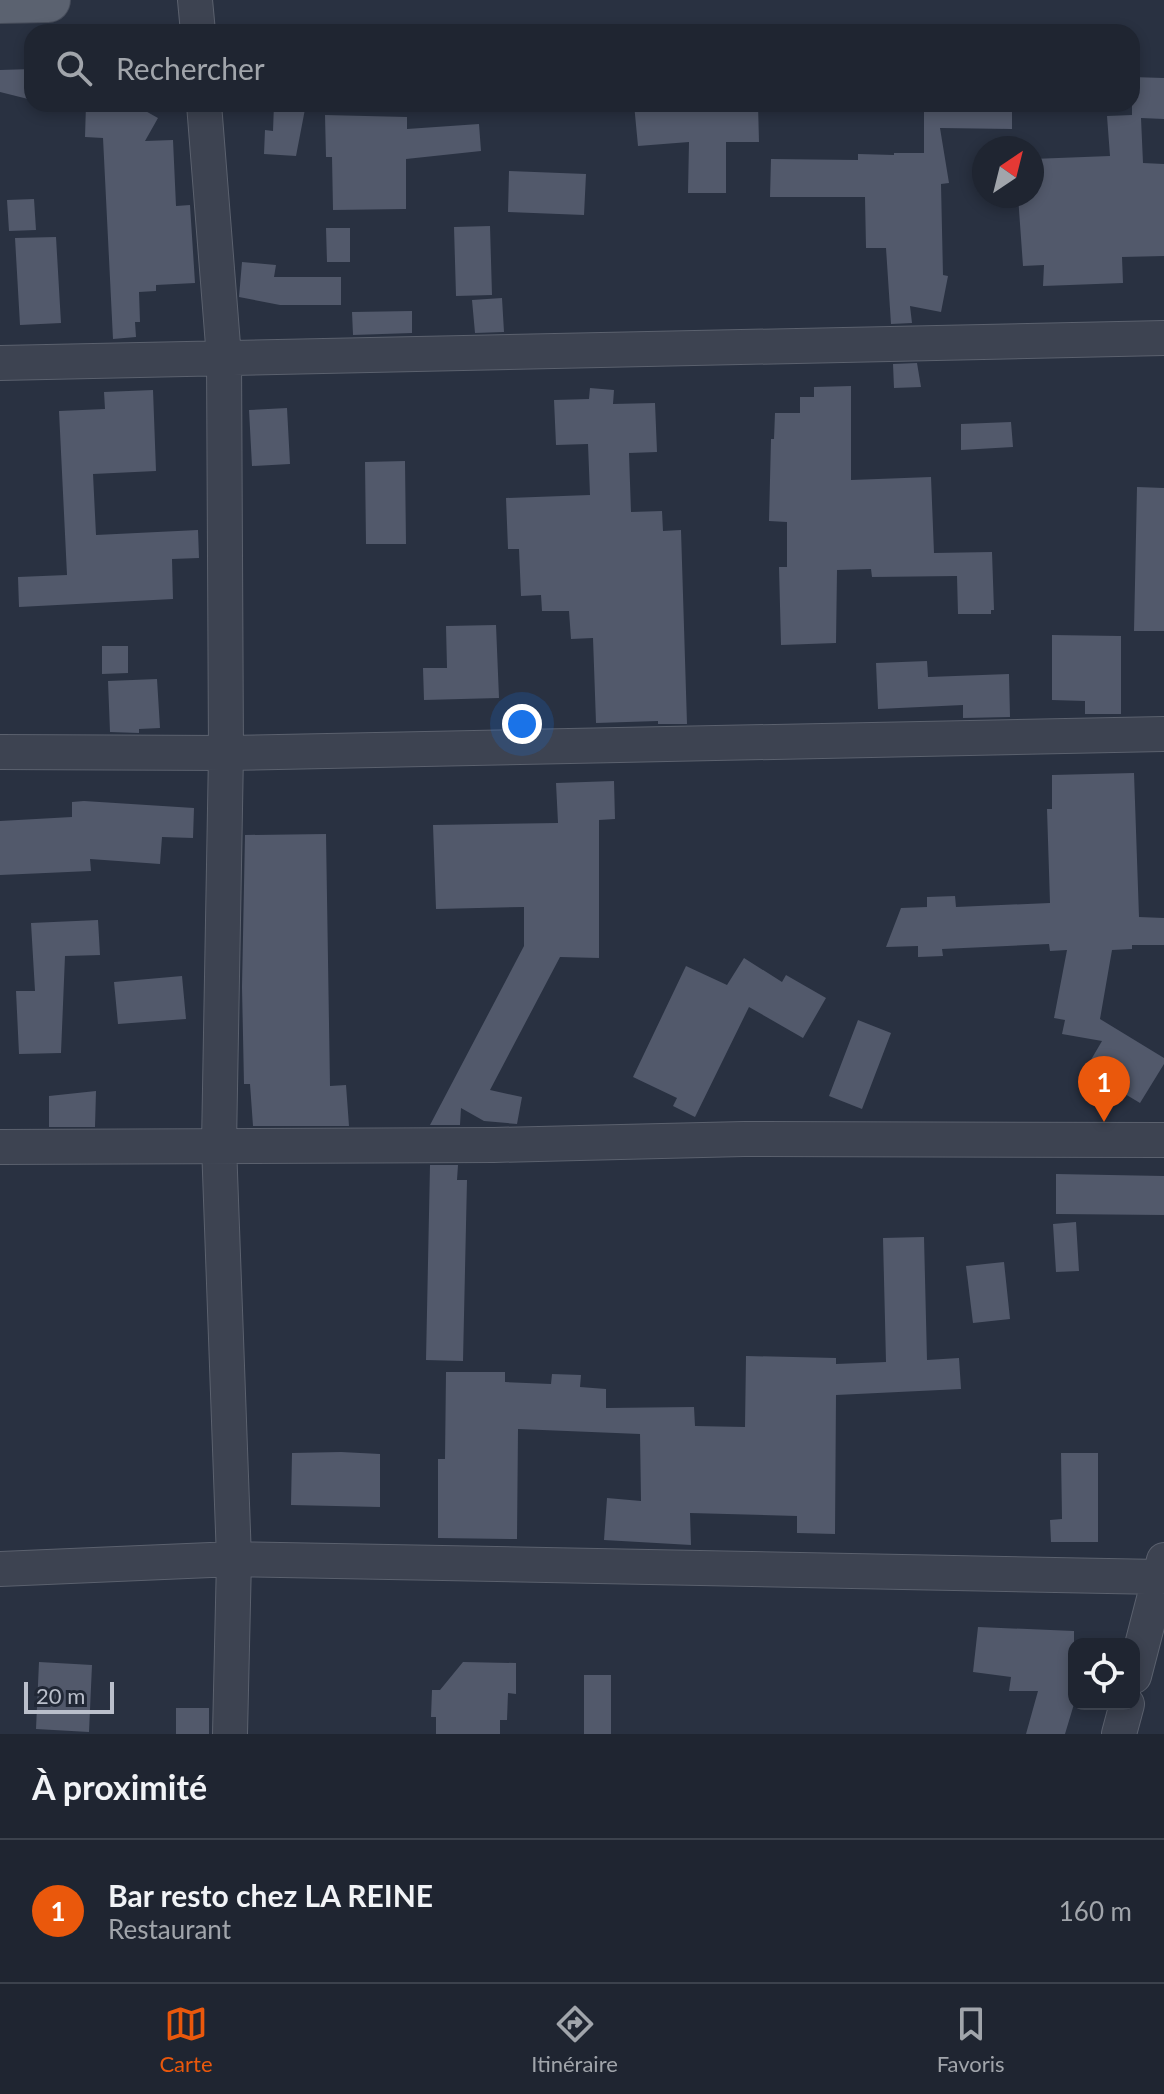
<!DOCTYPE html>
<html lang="fr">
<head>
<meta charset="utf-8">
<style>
	:root { --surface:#1f2531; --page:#272d39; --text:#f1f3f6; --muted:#a1a5ab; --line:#3c424d; --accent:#ea580c }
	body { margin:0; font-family:Lato,sans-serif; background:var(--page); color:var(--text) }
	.controls { position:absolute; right:24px; bottom:24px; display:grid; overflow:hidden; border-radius:16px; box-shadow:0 4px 12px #0003 }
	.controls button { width:72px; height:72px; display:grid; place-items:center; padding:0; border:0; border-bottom:2px solid var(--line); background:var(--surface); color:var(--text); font:40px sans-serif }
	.compass { position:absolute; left:972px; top:136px; width:72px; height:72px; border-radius:50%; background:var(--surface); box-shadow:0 4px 12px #0003; rotate:35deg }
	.scale { position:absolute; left:24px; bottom:20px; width:90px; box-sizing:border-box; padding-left:8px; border:4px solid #babfcb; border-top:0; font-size:22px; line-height:28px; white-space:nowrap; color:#babfcb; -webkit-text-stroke:6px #212836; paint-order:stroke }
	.you { position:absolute; left:522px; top:724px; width:28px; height:28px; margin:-20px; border:6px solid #fff; border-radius:50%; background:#1a73e8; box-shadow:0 0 0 12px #1a73e833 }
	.badge { display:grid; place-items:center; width:52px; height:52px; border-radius:50%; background:var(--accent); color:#fff; font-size:26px; font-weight:700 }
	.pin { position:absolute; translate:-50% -66px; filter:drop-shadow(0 2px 4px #0008) }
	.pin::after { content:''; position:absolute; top:42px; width:28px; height:24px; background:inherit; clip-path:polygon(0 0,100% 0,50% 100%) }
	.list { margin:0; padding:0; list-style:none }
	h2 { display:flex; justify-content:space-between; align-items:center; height:104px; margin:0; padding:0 32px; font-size:34px }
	h2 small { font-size:26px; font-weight:400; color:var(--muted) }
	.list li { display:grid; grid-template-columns:52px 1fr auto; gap:24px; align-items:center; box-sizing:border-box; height:144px; padding:0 32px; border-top:2px solid var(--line) }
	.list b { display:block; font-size:30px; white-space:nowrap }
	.list p { margin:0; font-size:26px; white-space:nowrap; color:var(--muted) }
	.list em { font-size:26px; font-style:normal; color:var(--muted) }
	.icon { flex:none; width:44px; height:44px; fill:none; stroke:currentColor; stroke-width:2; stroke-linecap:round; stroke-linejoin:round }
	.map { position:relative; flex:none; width:1164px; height:1734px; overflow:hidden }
	.search { position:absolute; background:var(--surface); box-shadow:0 4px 12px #0003; left:24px; right:24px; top:24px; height:88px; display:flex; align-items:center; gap:20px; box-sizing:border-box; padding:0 28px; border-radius:24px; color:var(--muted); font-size:30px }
	.sheet { height:248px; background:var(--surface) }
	nav { display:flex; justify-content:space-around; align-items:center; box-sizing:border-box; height:112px; border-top:2px solid var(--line); background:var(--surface); font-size:22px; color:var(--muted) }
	nav a { display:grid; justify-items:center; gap:4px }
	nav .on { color:var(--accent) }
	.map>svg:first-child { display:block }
	.building { fill:#52596b }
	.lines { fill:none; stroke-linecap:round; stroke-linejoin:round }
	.minor-casing { stroke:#5b616e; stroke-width:36 }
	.primary-casing { stroke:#464c5a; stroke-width:46 }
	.minor { stroke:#3d4351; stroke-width:34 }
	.primary { stroke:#5b6270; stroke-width:44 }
</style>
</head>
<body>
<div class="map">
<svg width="1164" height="1734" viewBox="0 0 1164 1734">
	<rect width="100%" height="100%" fill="#293141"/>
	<path class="building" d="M32,69V100L0,92V70Z
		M1132,77L1164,78V119L1141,118L1143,163L1164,164V256L1122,257L1123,283L1043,286L1044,265L1023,266L1018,196H1032V159L1110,156L1107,116L1132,115Z
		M86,104H133L158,118L145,141L173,140L176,206L190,205L195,283L156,285V291L139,292L140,322H135L136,337L113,339L103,138L85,137Z
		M274,104H306L296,156L264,154L265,130L273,131Z
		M634,104H758L759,142H726V193H688L689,142L638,146Z
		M924,104H1012V129L940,128L949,183L941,184L943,275L948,276L941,312L910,306L912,323L891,324L886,248H866L865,197H770L771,159L858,160V154L894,155V153H924Z
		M325,115L407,117V129L479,124L481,151L406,159V209L333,210L332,157H326Z
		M509,171L586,174L584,215L508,212Z
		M34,199L36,230L9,231L7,200Z
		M490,226L492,295L456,296L454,227Z
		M326,228H350V262H327Z
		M56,237L61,323L20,325L15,238Z
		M242,262L276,265L274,277H341V305H280L239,297Z
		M502,298L504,332L475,333L472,300Z
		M412,311V333L353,335L352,312Z
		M917,363L921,387L894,388L893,364Z
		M851,386V480L931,477L934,553L992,552L994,610H991V614H958L957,576L872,577L871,569L837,570L836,643L781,645L779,567H787V522L769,521L771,439H774L775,413H800V397H814V387Z
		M590,388L614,390L613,404L655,403L657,452L629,453L631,512L662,511L663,531L681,530L687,724H658V721L596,723L593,638L571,639L569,611H542L541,595L521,596L519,549H508L506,498L590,495L588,444L556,445L554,400L589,399Z
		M153,390L156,471L93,474L96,535L198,530L199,558L172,559L173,599L19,607L18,577L67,575L59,411L105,409L104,392Z
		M287,408L290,464L252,466L249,410Z
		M1011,422L1013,447L961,450V424Z
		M405,461L406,544H366L365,462Z
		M1137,487L1164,488V631H1134Z
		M496,625L499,698L424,700L423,668H447L446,626Z
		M1052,635L1121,636V714H1085V701L1052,700Z
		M102,646H128V673L102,674Z
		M927,661L928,677L1009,674L1010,717L963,718V705L878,709L876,663Z
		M157,679L160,728L139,729V733L110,732L108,681Z
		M1134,773L1139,917L1164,918V945H1132V949L1112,950L1100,1019L1164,1058V1064L1140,1103L1085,1070L1102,1041L1062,1034L1065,1020L1054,1018L1067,950L1050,951L1049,944L942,949L943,956L918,957V946L886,947L901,908L927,907V897L955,896L956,907L1050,903L1047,809H1052V775Z
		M614,781L615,819L599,820V958L560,957L490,1090L522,1097L517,1124L484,1121L461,1108L460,1125H430L524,946V907L436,909L433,825L558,823L556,783Z
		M84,801L194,808L193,838L162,837L160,864L90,859L91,871L0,875V821L72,817V802Z
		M326,834L330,1086L346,1085L349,1126H253L250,1084H244L242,987L245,835Z
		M98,920L100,955L65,956L61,1053L19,1054L16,991H35L31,923Z
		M744,958L782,982L786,975L826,998L803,1038L749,1007L695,1117L673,1106L677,1098L633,1077L686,966L727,985Z
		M182,976L186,1019L118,1024L114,982Z
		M858,1020L891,1033L862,1109L829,1096Z
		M96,1091L95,1127H49V1096Z
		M430,1165H458L457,1180H467L463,1361L426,1360Z
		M1056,1174L1164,1176V1215L1056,1214Z
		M1076,1222L1079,1271L1056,1272L1053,1224Z
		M924,1237L927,1360L959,1358L961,1389L836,1395L835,1534L797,1533V1516L690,1513L691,1545L604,1540L607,1498L641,1501L640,1434L518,1429L517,1539L438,1538V1459H445L446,1372H505V1382L551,1384L552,1374L581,1375L580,1387L606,1389V1408L694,1407L695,1426L745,1427L746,1356L836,1358V1364L886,1362L883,1238Z
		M1004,1262L1010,1319L973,1323L966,1266Z
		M341,1452L380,1454V1507L291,1505L292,1453Z
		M1061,1453H1098V1542H1051L1050,1520L1062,1519Z
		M978,1627L1074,1631V1704L1065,1734H1026L1038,1691H1009L1011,1677L973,1672Z
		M39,1662L92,1665L89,1732L36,1729Z
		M463,1662L516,1663V1694L508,1693L507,1720H500V1734H436V1717H431L432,1690H440Z
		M584,1675H611V1734H584Z
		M176,1708H209V1734H176Z"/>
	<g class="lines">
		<defs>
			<path id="minor" d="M195,0L198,32
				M204,104L224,358L226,753L219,1145L234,1559L230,1734
				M0,363L1164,338
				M0,752L226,753L1164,734
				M0,1147L494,1145L744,1139L1164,1140
				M0,1569L234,1559L1160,1577
				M1134,1676L1164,1560
				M1119,1734L1127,1704"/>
			<path id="primary" d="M0,1L48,0"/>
		</defs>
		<use href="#minor" class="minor-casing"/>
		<use href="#primary" class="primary-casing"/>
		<use href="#minor" class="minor"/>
		<use href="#primary" class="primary"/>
	</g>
</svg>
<div class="controls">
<button><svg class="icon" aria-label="locate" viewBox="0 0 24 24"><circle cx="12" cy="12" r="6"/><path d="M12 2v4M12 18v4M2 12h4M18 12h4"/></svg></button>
</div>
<svg class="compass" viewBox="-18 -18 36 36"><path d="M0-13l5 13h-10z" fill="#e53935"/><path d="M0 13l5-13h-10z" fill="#a1a5ab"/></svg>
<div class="scale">20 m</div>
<div class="you"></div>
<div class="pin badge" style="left:1104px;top:1122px">1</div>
<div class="search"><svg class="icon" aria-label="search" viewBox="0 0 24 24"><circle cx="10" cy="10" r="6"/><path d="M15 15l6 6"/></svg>Rechercher</div>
</div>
<section class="sheet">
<h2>À proximité<small></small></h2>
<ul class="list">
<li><span class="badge">1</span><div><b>Bar resto chez LA REINE</b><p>Restaurant</p></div><em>160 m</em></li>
</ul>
</section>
<nav>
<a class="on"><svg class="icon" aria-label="map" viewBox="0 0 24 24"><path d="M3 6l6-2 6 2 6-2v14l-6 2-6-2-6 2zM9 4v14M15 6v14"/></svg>Carte</a>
<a><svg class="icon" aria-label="directions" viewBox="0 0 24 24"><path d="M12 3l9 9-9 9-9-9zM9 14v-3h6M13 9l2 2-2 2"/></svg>Itinéraire</a>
<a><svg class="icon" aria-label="saved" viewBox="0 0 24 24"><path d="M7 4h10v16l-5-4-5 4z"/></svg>Favoris</a>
</nav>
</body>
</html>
